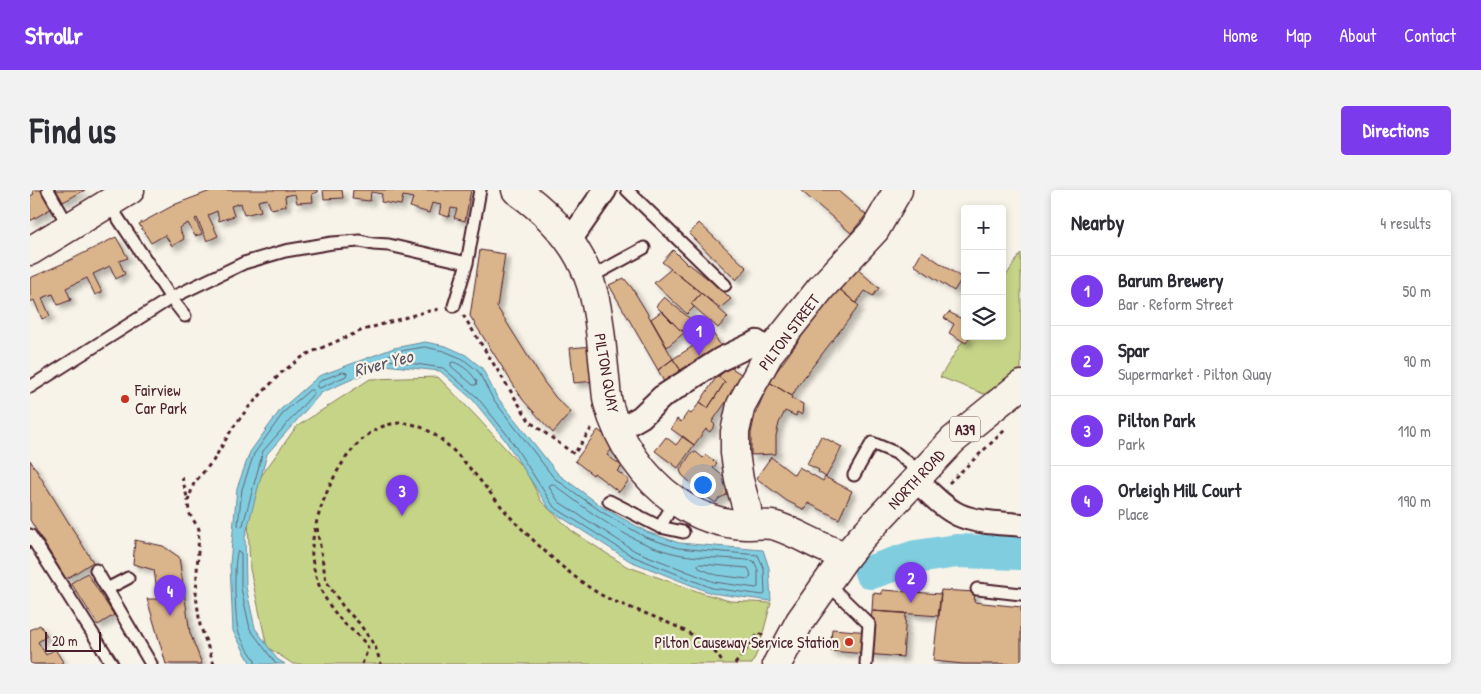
<!DOCTYPE html>
<html lang="en">
<head>
<meta charset="utf-8">
<style>
	:root { --surface:#fff; --page:#f2f2f3; --text:#2b2b33; --muted:#7c7c81; --line:#e1e1e2; --accent:#7c3aed }
	body { margin:0; font-family:"Patrick Hand",sans-serif; background:var(--page); color:var(--text) }
	.controls { position:absolute; right:15px; top:15px; display:grid; overflow:hidden; border-radius:5px; box-shadow:0 2px 8px #0003 }
	.controls button { width:45px; height:45px; display:grid; place-items:center; padding:0; border:0; border-bottom:1px solid var(--line); background:var(--surface); color:var(--text); font:25px sans-serif }
	.scale { position:absolute; left:15px; bottom:12px; width:56px; box-sizing:border-box; padding-left:5px; border:2px solid #4a1f2b; border-top:0; font-size:14px; line-height:18px; white-space:nowrap; color:#4a1f2b; -webkit-text-stroke:4px #f7f3e8; paint-order:stroke }
	.you { position:absolute; left:672px; top:294px; width:18px; height:18px; margin:-12px; border:4px solid #fff; border-radius:50%; background:#1a73e8; box-shadow:0 0 0 8px #1a73e833 }
	.badge { display:grid; place-items:center; width:32px; height:32px; border-radius:50%; background:var(--accent); color:#fff; font-size:16px; font-weight:700 }
	.pin { position:absolute; translate:-50% -41px; filter:drop-shadow(0 1px 2px #0008) }
	.pin::after { content:''; position:absolute; top:26px; width:18px; height:15px; background:inherit; clip-path:polygon(0 0,100% 0,50% 100%) }
	.list { margin:0; padding:0; list-style:none }
	h2 { display:flex; justify-content:space-between; align-items:center; height:65px; margin:0; padding:0 20px; font-size:21px }
	h2 small { font-size:16px; font-weight:400; color:var(--muted) }
	.list li { display:grid; grid-template-columns:32px 1fr auto; gap:15px; align-items:center; box-sizing:border-box; height:70px; padding:0 20px; border-top:1px solid var(--line) }
	.list b { display:block; font-size:19px; white-space:nowrap }
	.list p { margin:0; font-size:16px; white-space:nowrap; color:var(--muted) }
	.list em { font-size:16px; font-style:normal; color:var(--muted) }
	.icon { flex:none; width:28px; height:28px; fill:none; stroke:currentColor; stroke-width:2; stroke-linecap:round; stroke-linejoin:round }
	.map { position:relative; flex:none; width:991px; height:474px; overflow:hidden; border-radius:5px }
	header { display:flex; align-items:center; gap:30px; box-sizing:border-box; height:70px; padding:0 25px; background:var(--accent); color:#fff }
	header strong { font-size:24px }
	nav { display:flex; gap:28px; margin-inline-start:auto; font-size:18px }
	.intro { display:flex; align-items:center; justify-content:space-between; box-sizing:border-box; height:120px; padding:0 30px }
	h1 { margin:0; font-size:35px }
	.button { padding:12px 22px; border-radius:5px; background:var(--accent); color:#fff; font-size:18px; font-weight:700 }
	main { display:flex; gap:30px; padding:0 30px }
	aside { flex:1; background:var(--surface); border-radius:5px; box-shadow:0 2px 8px #0003 }
	.map>svg:first-child { display:block }
	.green { fill:#c6d488; stroke:#887a5a }
	.water { fill:#81cde0; stroke:#6b8798 }
	.lines { fill:none; stroke-linecap:round; stroke-linejoin:round }
	.shore { stroke:#606573; stroke-width:1 }
	.river { stroke:#81cde0; stroke-width:34 }
	.building { fill:#dab48b; stroke:#4a1f2b; filter:url(#shadow) }
	.lane-casing { stroke:#4a1f2b; stroke-width:15 }
	.street-casing { stroke:#4a1f2b; stroke-width:26 }
	.secondary-casing { stroke:#4a1f2b; stroke-width:31 }
	.primary-casing { stroke:#4a1f2b; stroke-width:31 }
	.path { stroke:#4a1f2b; stroke-width:3; stroke-dasharray:4 4; stroke-linecap:butt }
	.lane { stroke:#f7f3e8; stroke-width:11 }
	.street { stroke:#f7f3e8; stroke-width:22 }
	.secondary { stroke:#f7f3e8; stroke-width:28 }
	.primary { stroke:#f7f3e8; stroke-width:28 }
	.poi-dot { fill:#c8321e; stroke:#f7f3e8; stroke-width:2 }
	.labels { text-anchor:middle; dominant-baseline:central; stroke-width:4.5; stroke-linejoin:round; paint-order:stroke }
	.shield { fill:#f7f3e8; stroke:#7e5f64; stroke-width:1 }
	.shield-label { font-size:15px; font-weight:bold; fill:#4a1f2b }
	.street-label { font-size:16px; fill:#4a1f2b; stroke:#f7f3e8 }
	.poi-label { font-size:16px; fill:#4a1f2b; stroke:#f7f3e8; text-anchor:start }
	.water-label { font-size:18px; font-style:italic; fill:#5a5361; stroke:#f7f3e8 }
</style>
</head>
<body>
<header>
<strong>Strollr</strong>
<nav><a>Home</a><a>Map</a><a>About</a><a>Contact</a></nav>
</header>
<div class="intro"><h1>Find us</h1><a class="button">Directions</a></div>
<main>
<div class="map">
<svg width="991" height="474" viewBox="0 0 991 474">
	<defs>
		<filter id="shadow"><feDropShadow dx="4.5" dy="4.5" stdDeviation="2.5" flood-color="#0004"/></filter>
	</defs>
	<rect width="100%" height="100%" fill="#f7f3e8"/>
	<filter id="ink" filterUnits="userSpaceOnUse"><feTurbulence type="fractalNoise" baseFrequency=".02" numOctaves="2"/><feDisplacementMap in="SourceGraphic" scale="10" xChannelSelector="R" yChannelSelector="G"/><feConvolveMatrix kernelMatrix="1 2 1 2 8 2 1 2 1" color-interpolation-filters="sRGB"/></filter>
	<g filter="url(#ink)">
		<path class="green" d="M991,63V182L954,204L910,187L936,146H972V92Z
			M408,187L446,226L496,281L511,311L542,341L596,376L675,404L700,411L741,413L729,458L722,474H263L237,457L220,379L217,306L266,237L340,189Z"/>
		<path class="water" d="M395,152L416,156L436,165L452,178L467,207L528,284L574,318L617,342L649,353L733,360L739,378L741,411L681,403L600,371L520,320L475,250L443,210L410,181L354,175L291,203L237,264L215,347L216,397L225,438L247,469L255,474H221L203,441L200,374L207,298L220,262L251,219L289,186L364,158Z"/>
		<g class="lines">
			<path class="shore" d="M395,157L414,161L433,169L448,181L463,209L524,288L572,322L615,347L648,358L728,365L734,379L735,404L733,405L682,398L602,366L524,317L479,247L447,207L413,178L358,170L356,168L357,166L365,162Z
				M424,172C434,176 442,183 447,192L446,195H443L421,176V173Z
				M313,182L317,183L316,186L290,198L287,197V194L292,190Z
				M280,200H283L284,203L233,261L213,335L210,337L208,335L212,299L224,264L254,222Z
				M523,294C560,322 600,354 647,364C672,369 699,367 724,371L728,380V397L726,398L684,392L605,361L529,312L519,297L520,295Z
				M671,374L718,378L720,382L721,387L718,389L686,385L669,378L668,375Z
				M225,474V470C219,461 210,449 208,439C205,428 203,368 208,361L211,363V398L220,439L246,474"/>
			<path class="river" d="M841,382L886,367L927,361L991,363"/>
		</g>
		<path class="building" d="M2,0H13L22,18L0,31V6L4,4Z
			M26,0H55L33,12Z
			M183,0H288V2L282,4L283,12L267,13L265,4L255,6L256,16L241,19L237,9L228,11L231,21L214,25L211,13L201,16L204,26L189,31L187,21L178,25L188,46L177,51L167,28L165,29L172,44L165,46L158,33L149,38L154,49L142,56L135,45L121,53L109,34L146,14Z
			M293,0H312L313,8L294,9Z
			M323,0H441L435,31L424,28L427,19L421,18L419,27L409,24L411,15L402,13L399,23L380,17L383,8L373,6L371,15L351,12L352,4L341,2L340,11L322,9Z
			M770,0H807L836,25L821,43Z
			M669,33L717,78L706,90L659,44Z
			M86,47L98,68L89,71L95,84L86,89L80,76L63,84L72,102L65,105L57,88L36,98L41,110L28,115L23,104L12,108L20,126L12,129L4,110L0,112V88L34,73Z
			M450,60L475,64L467,117L514,192L526,208L541,222L523,243L493,210L440,126Z
			M643,60L658,75L659,74L682,92L683,91L701,109L690,118L632,72Z
			M892,61L932,88L924,101L884,75Z
			M825,77L849,98L843,106L835,101L826,113L807,97Z
			M641,79L671,103L661,114L664,117L657,124L624,93Z
			M594,88L602,98L616,121L643,169L628,180L579,95Z
			M807,97L829,116L769,194L762,206L739,192Z
			M671,103L698,127L688,138L661,114Z
			M634,107L665,133L655,142L649,139L626,116Z
			M632,121L649,139L655,142L637,157L621,129Z
			M919,122L930,128L935,123V146H940L936,153L919,143L924,134L914,128Z
			M683,143L695,163L656,188L643,169Z
			M563,156L565,191L544,193L540,158Z
			M643,169L656,188L638,200L628,180Z
			M697,175L714,186L682,232L685,235L680,242L676,239L664,255L641,239L647,229L651,232L658,222L661,224L670,212L678,218L695,192L689,187Z
			M687,186L695,192L678,218L670,212Z
			M739,192L762,206L761,208L773,214L772,225L767,222L766,226L755,221L749,233L746,246V264L721,265V243L725,225Z
			M568,240L586,254L577,265L592,276L587,281L599,290L589,302L564,283L563,285L545,271Z
			M653,246L664,255L648,278L625,261L636,247L646,255Z
			M791,246L812,257L796,287L788,282L789,280L777,274Z
			M662,262L664,263L666,262L673,268L676,265L687,273L683,278L702,293L696,305L688,309L686,313L677,307L652,285L650,280Z
			M741,267L764,285L769,277L793,291L795,287L822,301L809,329L778,313L775,320L757,311L726,288Z
			M0,270L63,372L36,389L0,330Z
			M105,350L133,356L149,367L160,443L172,474H136L117,409H128L124,380L103,374Z
			M57,383L84,425L68,435L41,393Z
			M852,400L911,404L909,426L842,421L843,403L852,404Z
			M911,400L945,402L944,412L991,417V474H933L903,471Z
			M842,421L876,423L873,467L800,461L802,439L840,442Z
			M10,435L17,446L8,452L16,465L25,459L33,472L30,474H0V440Z"/>
		<g class="lines">
			<defs>
				<path id="lane" d="M18,0L39,37
					M597,0L695,95
					M78,13L141,108L155,126
					M559,88L614,58
					M424,116L437,73L450,0
					M0,197L141,108L214,73L255,61L302,53L330,51L343,54L359,55L437,73
					M824,285L842,253L866,263L893,284
					M579,311L630,337L645,311
					M630,337L653,342
					M0,345L82,474
					M66,380L121,474
					M797,393L839,434L836,474
					M77,399L98,388
					M947,399L991,404"/>
				<path id="street" d="M539,52L575,0
					M588,240L611,227L632,207L691,169L727,152L740,162
					M886,290C899,302 912,317 929,325C947,333 971,333 991,335"/>
				<path id="secondary" d="M486,0C517,22 545,50 558,86C570,117 571,154 575,187C576,195 576,205 578,213C588,251 614,289 646,311C667,326 691,334 716,335C726,335 737,333 746,336C771,344 791,359 816,366
					M0,61L100,0
					M716,335L717,319L709,290L705,263V242L711,215L740,162L791,98L845,40L868,0"/>
				<path id="primary" d="M747,474L770,431L816,366L831,348L923,250L991,195"/>
			</defs>
			<use href="#lane" class="lane-casing"/>
			<use href="#street" class="street-casing"/>
			<use href="#secondary" class="secondary-casing"/>
			<use href="#primary" class="primary-casing"/>
			<path class="path" d="M433,125L500,232L544,264L563,236
				M152,287L158,311
				M919,293L976,239
				M287,338L296,391L314,418L329,433L345,456L351,474
				M184,474L170,435L166,405L169,339L159,323L158,311L164,293L183,271L202,239L218,218L251,183L275,165L333,140L394,122L410,119
				M332,474L338,459L337,455C330,447 323,441 315,434C301,420 290,402 285,383C283,375 281,364 282,357C286,311 326,218 385,235C423,246 459,306 487,334C506,353 526,373 548,389C557,396 567,403 577,408C609,423 678,441 693,474
				M705,474L729,443L735,447"/>
			<use href="#lane" class="lane"/>
			<use href="#street" class="street"/>
			<use href="#secondary" class="secondary"/>
			<use href="#primary" class="primary"/>
		</g>
	</g>
	<g class="poi-dot">
		<circle cx="95" cy="209" r="5"/>
		<circle cx="819" cy="452" r="5"/>
	</g>
	<g class="labels">
		<rect class="shield" x="920" y="226.5" width="30" height="25" rx="4"/>
		<g class="shield-label">
			<text x="935" y="239">A39</text>
		</g>
		<g class="street-label">
			<text transform="translate(759 142) rotate(-53)">PILTON STREET</text>
			<text transform="translate(577 183) rotate(80)">PILTON QUAY</text>
			<text transform="translate(886 289) rotate(-47)">NORTH ROAD</text>
		</g>
		<g class="poi-label">
			<text x="105" y="200">Fairview<tspan x="105" dy="18">Car Park</tspan></text>
			<text x="809" y="452" text-anchor="end">Pilton Causeway Service Station</text>
		</g>
		<g class="water-label">
			<text transform="translate(353 173) rotate(-15)">River Yeo</text>
		</g>
	</g>
</svg>
<div class="controls">
<button>+</button>
<button>−</button>
<button><svg class="icon" aria-label="layers" viewBox="0 0 24 24"><path d="M12 4l9 5-9 5-9-5zM3 14l9 5 9-5"/></svg></button>
</div>
<div class="scale">20 m</div>
<div class="you"></div>
<div class="pin badge" style="left:669px;top:166px">1</div>
<div class="pin badge" style="left:881px;top:413px">2</div>
<div class="pin badge" style="left:372px;top:326px">3</div>
<div class="pin badge" style="left:140px;top:426px">4</div>
</div>
<aside>
<h2>Nearby<small>4 results</small></h2>
<ul class="list">
<li><span class="badge">1</span><div><b>Barum Brewery</b><p>Bar · Reform Street</p></div><em>50 m</em></li>
<li><span class="badge">2</span><div><b>Spar</b><p>Supermarket · Pilton Quay</p></div><em>90 m</em></li>
<li><span class="badge">3</span><div><b>Pilton Park</b><p>Park</p></div><em>110 m</em></li>
<li><span class="badge">4</span><div><b>Orleigh Mill Court</b><p>Place</p></div><em>190 m</em></li>
</ul>
</aside>
</main>
</body>
</html>
